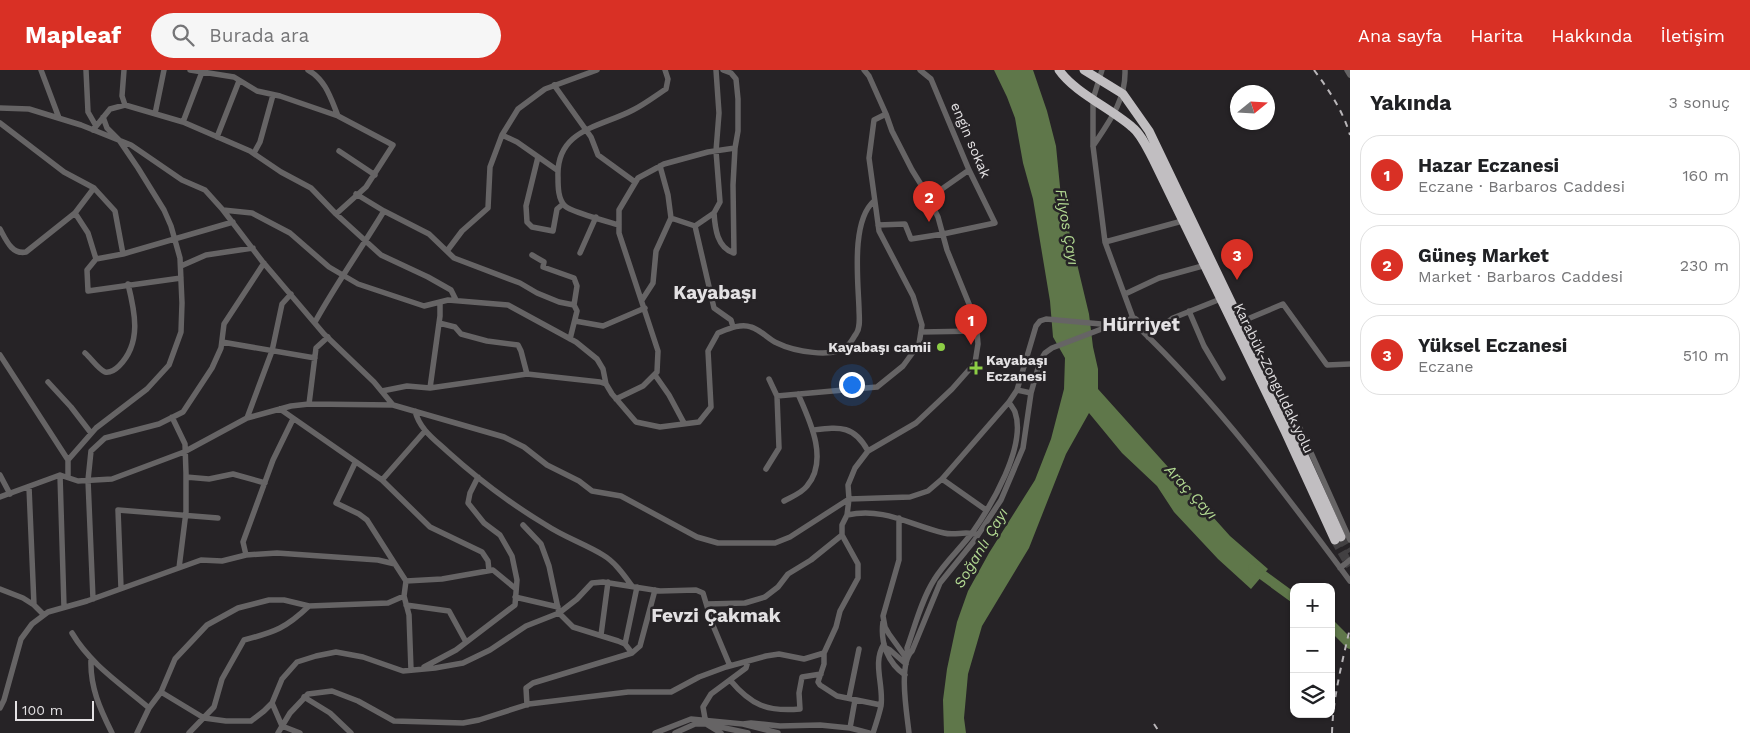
<!DOCTYPE html>
<html lang="tr">
<head>
<meta charset="utf-8">
<style>
	:root { --surface:#fff; --page:#f6f6f6; --text:#202124; --muted:#757577; --line:#e0e0e0; --accent:#d93025 }
	body { margin:0; font-family:"Work Sans",sans-serif; background:var(--page); color:var(--text) }
	.controls { position:absolute; right:15px; bottom:15px; display:grid; overflow:hidden; border-radius:10px; box-shadow:0 1px 4px #0004 }
	.controls button { width:45px; height:45px; display:grid; place-items:center; padding:0; border:0; border-bottom:1px solid var(--line); background:var(--surface); color:var(--text); font:25px sans-serif }
	.compass { position:absolute; left:1230px; top:15px; width:45px; height:45px; border-radius:50%; background:var(--surface); box-shadow:0 1px 4px #0004; rotate:72deg }
	.scale { position:absolute; left:15px; bottom:12px; width:79px; box-sizing:border-box; padding-left:5px; border:2px solid #e3e1e3; border-top:0; font-size:14px; line-height:18px; white-space:nowrap; color:#e3e1e3; -webkit-text-stroke:4px #262326; paint-order:stroke }
	.you { position:absolute; left:851px; top:314px; width:18px; height:18px; margin:-12px; border:4px solid #fff; border-radius:50%; background:#1a73e8; box-shadow:0 0 0 8px #1a73e833 }
	.badge { display:grid; place-items:center; width:32px; height:32px; border-radius:50%; background:var(--accent); color:#fff; font-size:16px; font-weight:700 }
	.pin { position:absolute; translate:-50% -41px; filter:drop-shadow(0 1px 2px #0008) }
	.pin::after { content:''; position:absolute; top:26px; width:18px; height:15px; background:inherit; clip-path:polygon(0 0,100% 0,50% 100%) }
	.list { margin:0; padding:0; list-style:none }
	h2 { display:flex; justify-content:space-between; align-items:center; height:65px; margin:0; padding:0 20px; font-size:21px }
	h2 small { font-size:16px; font-weight:400; color:var(--muted) }
	.list li { display:grid; grid-template-columns:32px 1fr auto; gap:15px; align-items:center; box-sizing:border-box; height:80px; margin:0 10px 10px; padding:0 10px; border:1px solid var(--line); border-radius:20px }
	.list b { display:block; font-size:19px; white-space:nowrap }
	.list p { margin:0; font-size:16px; white-space:nowrap; color:var(--muted) }
	.list em { font-size:16px; font-style:normal; color:var(--muted) }
	.icon { flex:none; width:28px; height:28px; fill:none; stroke:currentColor; stroke-width:2; stroke-linecap:round; stroke-linejoin:round }
	.map { position:relative; flex:none; width:1350px; height:663px; overflow:hidden }
	header { display:flex; align-items:center; gap:30px; box-sizing:border-box; height:70px; padding:0 25px; background:var(--accent); color:#fff }
	header strong { font-size:24px }
	nav { display:flex; gap:28px; margin-inline-start:auto; font-size:18px }
	.search { width:350px; height:45px; background:var(--page); display:flex; align-items:center; gap:12px; box-sizing:border-box; padding:0 18px; border-radius:28px; color:var(--muted); font-size:19px }
	main { display:flex }
	aside { flex:1; background:var(--surface) }
	.map>svg:first-child { display:block }
	.water { fill:#5f774a }
	.lines { fill:none; stroke-linecap:round; stroke-linejoin:round }
	.river { stroke:#5f774a; stroke-width:10 }
	.highway-tunnel { stroke:#424042; stroke-width:9; stroke-dasharray:9 4.5; stroke-linecap:butt }
	.minor { stroke:#666465; stroke-width:5.5 }
	.highway { stroke:#c1bec1; stroke-width:9 }
	.rail { stroke:#b9b6b9; stroke-width:2; stroke-dasharray:6 6; stroke-linecap:butt }
	.poi-dot { fill:#8dce45; stroke:#262326; stroke-width:2 }
	.labels { text-anchor:middle; dominant-baseline:central; stroke-width:5; stroke-linejoin:round; paint-order:stroke }
	.street-label { font-size:14px; fill:#e3e1e3; stroke:#262326 }
	.poi-label { font-size:14px; font-weight:bold; fill:#e3e1e3; stroke:#262326; text-anchor:end }
	.water-label { font-size:15px; font-style:italic; fill:#b2d992; stroke:#262326 }
	.district-label { font-size:19px; font-weight:bold; fill:#e3e1e3; stroke:#262326 }
</style>
</head>
<body>
<header>
<strong>Mapleaf</strong>
<div class="search"><svg class="icon" aria-label="search" viewBox="0 0 24 24"><circle cx="10" cy="10" r="6"/><path d="M15 15l6 6"/></svg>Burada ara</div>
<nav><a>Ana sayfa</a><a>Harita</a><a>Hakkında</a><a>İletişim</a></nav>
</header>
<main>
<div class="map">
<svg width="1350" height="663" viewBox="0 0 1350 663">
	<rect width="100%" height="100%" fill="#262326"/>
	<path class="water" d="M994,0H1033L1047,41L1056,76L1061,127L1089,244L1093,277L1098,299V319L1230,466L1268,499L1251,519L1218,489L1174,442L1157,416L1122,383L1089,343L1066,384L1029,478L982,556L968,604L964,648L966,663H944L943,630L947,599L957,552L968,521L989,483L1035,410L1051,369L1064,319L1065,288L1053,267L1050,231L1033,129L1023,93L1015,48L1007,27Z"/>
	<g class="lines">
		<path class="river" d="M1253,498L1294,528
			M1331,555L1350,574"/>
		<path class="highway-tunnel" d="M1341,467L1350,482
			M1335,470L1350,496"/>
		<path class="minor" d="M41,0L59,48
			M86,0L88,42L96,56
			M124,0L122,26L125,35
			M190,0L234,7L257,21L280,26L338,46
			M308,0C326,10 331,29 338,46L393,75L366,117L336,144
			M1102,0L1093,29V76L1105,172L1133,248
			M1347,0L1350,5
			M554,15L591,67L598,85L635,112
			M0,38L29,39L81,55L131,75L182,110L205,120L223,140L262,191L324,264L374,312L393,335
			M155,44L164,0
			M183,52L202,2
			M0,53L64,102L94,118L115,141L123,184
			M93,60L110,39L125,35L183,52L250,81L281,102L311,118L336,144L381,185L428,207L451,220L456,230
			M502,65L517,72L557,100
			M217,67L239,11
			M1093,76C1109,52 1126,30 1125,0
			M339,81L375,105
			M254,83L260,72L273,25
			M538,87L526,136L527,152L532,157L553,161L557,139L563,134
			M356,124L384,141L429,164L454,188L520,213L537,223L559,232L574,235L577,241L570,269
			M929,128L969,100
			M223,140L252,143L290,163L329,197L358,214L424,236L448,230L508,235L576,272L597,289L603,299L606,314L612,324L636,352L660,357L699,352L711,337L708,281L718,263C728,259 741,253 751,257C761,260 768,269 777,273C793,281 833,289 847,276C851,273 853,268 856,264C861,257 859,247 859,238C858,210 851,151 874,131
			M75,143L88,163L96,189
			M714,143C715,158 717,178 734,183L733,115L735,78L738,61V29L736,9L731,3L723,0
			M671,148L695,156L714,238L731,250L733,257
			M619,155C609,152 571,142 565,136C558,129 558,117 558,107C556,59 601,57 633,40C645,34 655,26 666,19L668,9L665,0
			M878,155L905,154L911,169L943,164L995,153L969,100L931,9L920,0
			M695,156L714,143L720,132L716,81L719,43L716,0
			M0,159C6,170 12,185 26,182L75,143L94,118
			M1105,172L1186,150
			M447,181L462,161L488,138L490,97L502,65L518,39L545,19L597,0
			M580,183L596,147
			M532,185L544,192L543,197L574,208L577,216L574,235
			M181,196L206,185L253,178
			M181,208L88,221L87,200L96,189L123,184L233,152
			M1125,224L1159,208L1206,195
			M642,230L653,213L656,181L671,148L668,125L660,96
			M1189,241L1204,276L1223,308
			M1128 253a5 5 0 1 1 10 0a5 5 0 1 1-10 0Z
			M575,251L603,256L645,238
			M315,252C336,214 361,179 384,141
			M439,253L455,257L461,264L487,271L518,275L521,281L527,304
			M1238,253L1283,234L1327,295L1350,294
			M1137,256C1217,332 1284,422 1350,511
			M921,262L977,261
			M1148,267L1173,248L1223,228
			M222,272L315,288
			M85,283C91,288 98,299 105,302C111,303 116,299 119,296C142,273 135,242 128,214
			M0,285L68,390
			M655,305L669,325L684,353
			M48,312L71,337L91,363
			M430,318L440,246V232
			M1017,320L1031,323
			M382,321L407,316L430,318L527,304L600,312L606,314
			M777,326L877,317L903,296L919,274L922,255L913,226L879,161L869,88L874,50L886,44
			M616,329L643,316L657,302L658,281L619,163V140L638,108L664,94L708,82L735,78
			M309,334L316,278L328,267
			M280,339L382,410L430,457L482,482L488,491L489,501
			M415,341C420,360 434,369 448,382C478,409 511,434 546,455C564,467 585,474 603,485C615,492 624,505 632,516
			M172,347L185,374L186,403V442L179,498
			M247,348L272,281L282,234L291,224
			M1291,357L1300,358L1350,470
			M813,360C840,357 854,355 868,381
			M355,393L336,433L359,444L367,450L395,494
			M766,399L779,378L777,326L769,309
			M0,405L10,424
			M60,405L64,537
			M68,407V390L96,358L147,319L169,295L181,262L182,233L180,188L171,156L164,140L138,98L119,70L107,58L103,47
			M186,407L209,409L233,404L265,413
			M942,409L986,440
			M382,410L425,361
			M29,417L34,535L44,545
			M0,427L60,405L78,411L112,409L184,382L247,348L291,336L309,334L393,335L504,367L524,377L547,395L579,411L592,421L621,426L697,467L718,473H775L790,467L849,429L910,427L928,421L942,409L1009,332L1017,320L1036,256L1040,251L1046,249L1112,255
			M784,431C791,427 802,423 807,416C829,390 810,351 798,324
			M847,445L849,429L848,415L855,398L868,381L916,353L952,319L975,293L978,274L976,251L947,180L938,147L925,121L912,100L892,61L886,44L869,6L864,0
			M899,448V490L883,546L885,557L889,564L907,589
			M523,455L541,474L549,496L559,543L573,557L618,571L625,574L632,583
			M246,485L243,472L273,390L293,349
			M1340,498L1350,490
			M121,518L118,440L218,448
			M0,519L23,528L34,535
			M404,526L409,545L411,600
			M515,527L558,537
			M93,529L88,410L91,381L105,368L159,354L183,342L212,298L221,278L224,254L264,193
			M707,534L745,533L765,527L778,517L788,504L811,490L842,465
			M406,535L449,541L466,572
			M883,552C880,573 888,593 905,605
			M72,563C91,595 121,614 149,638
			M601,565L608,512
			M625,574L637,517
			M886,578L890,580L906,594
			M824,583V594L818,612L820,615L837,626L881,635
			M908,584L907,578C915,556 921,531 934,510C944,493 960,479 972,463C991,436 1027,376 1015,342C1014,339 1011,336 1009,332
			M91,590C90,617 100,639 112,663
			M424,597L456,580L515,535L517,510L512,486L500,465L484,453L468,433L470,423L478,407
			M730,610C751,635 767,642 800,639L799,623L802,607L821,604
			M161,622L204,648L226,651H251L264,641L272,633
			M304,627L330,643L351,663
			M849,628L859,579
			M527,635L526,618L533,613L632,583L640,576L655,520
			M0,638L4,630L21,569L32,554L48,542L87,531L201,490L222,491L246,485L277,483L378,490L395,494L406,511
			M743,654L751,653L780,656L820,655L850,658L869,663
			M850,658L855,630
			M137,663L149,638L161,622L175,589L207,555L238,538L269,530H284L309,536
			M189,663L214,637L222,609L244,570C275,562 286,558 309,536L388,533L404,526L406,511L442,509L493,500L516,519
			M278,663L290,643L308,624L332,621L358,631L394,651L463,653L479,650L529,634L628,622H671L699,607L726,597L766,586L779,584L804,589L824,583L836,557L840,541L858,508V494L842,465V455L847,445C884,437 910,455 944,463C956,466 966,460 978,465
			M300,663L282,656L272,633L282,609L297,592L316,586L336,582L363,587L403,601L435,598L463,593L490,580L526,556L559,543L577,529L592,513L603,512L660,521L696,520L703,523L712,553L730,596
			M655,663L691,649L743,654L778,663
			M675,663L695,654H706L748,663
			M721,663L706,654L703,637L711,624L746,598L748,591
			M873,663C876,654 879,645 881,636C884,615 872,593 884,574
			M909,663C907,644 898,594 912,581L940,513L974,471L1001,430L1023,378L1031,323L1040,291L1045,283L1052,278L1112,255L1128,253"/>
		<path class="highway" d="M1059,0C1074,22 1110,38 1132,57C1141,64 1147,78 1153,89L1285,361L1335,470
			M1084,0L1123,24L1149,61L1291,357L1341,467"/>
		<path class="rail" d="M1314,0C1329,20 1343,41 1350,65
			M1154,654L1160,663
			M1332,663C1333,627 1342,593 1350,558"/>
	</g>
	<g class="poi-dot">
		<circle cx="941" cy="277" r="5"/>
		<path d="M973.5 290.5h5v5h5v5h-5v5h-5v-5h-5v-5h5z"/>
	</g>
	<g class="labels">
		<g class="street-label">
			<text transform="translate(971 70) rotate(67)">engin sokak</text>
			<text transform="translate(1274 308) rotate(64)">Karabük-Zonguldak yolu</text>
		</g>
		<g class="poi-label">
			<text x="931" y="277">Kayabaşı camii</text>
			<text x="986" y="290" text-anchor="start">Kayabaşı<tspan x="986" dy="16">Eczanesi</tspan></text>
		</g>
		<g class="water-label">
			<text transform="translate(1067 157) rotate(80)">Filyos Çayı</text>
			<text transform="translate(1191 422) rotate(47)">Araç Çayı</text>
			<text transform="translate(981 478) rotate(-59)">Soğanlı Çayı</text>
		</g>
		<g class="district-label">
			<text x="715" y="222">Kayabaşı</text>
			<text x="1141" y="254">Hürriyet</text>
			<text x="716" y="545">Fevzi Çakmak</text>
		</g>
	</g>
</svg>
<div class="controls">
<button>+</button>
<button>−</button>
<button><svg class="icon" aria-label="layers" viewBox="0 0 24 24"><path d="M12 4l9 5-9 5-9-5zM3 14l9 5 9-5"/></svg></button>
</div>
<svg class="compass" viewBox="-18 -18 36 36"><path d="M0-13l5 13h-10z" fill="#e53935"/><path d="M0 13l5-13h-10z" fill="#757577"/></svg>
<div class="scale">100 m</div>
<div class="you"></div>
<div class="pin badge" style="left:971px;top:275px">1</div>
<div class="pin badge" style="left:929px;top:152px">2</div>
<div class="pin badge" style="left:1237px;top:210px">3</div>
</div>
<aside>
<h2>Yakında<small>3 sonuç</small></h2>
<ul class="list">
<li><span class="badge">1</span><div><b>Hazar Eczanesi</b><p>Eczane · Barbaros Caddesi</p></div><em>160 m</em></li>
<li><span class="badge">2</span><div><b>Güneş Market</b><p>Market · Barbaros Caddesi</p></div><em>230 m</em></li>
<li><span class="badge">3</span><div><b>Yüksel Eczanesi</b><p>Eczane</p></div><em>510 m</em></li>
</ul>
</aside>
</main>
</body>
</html>
